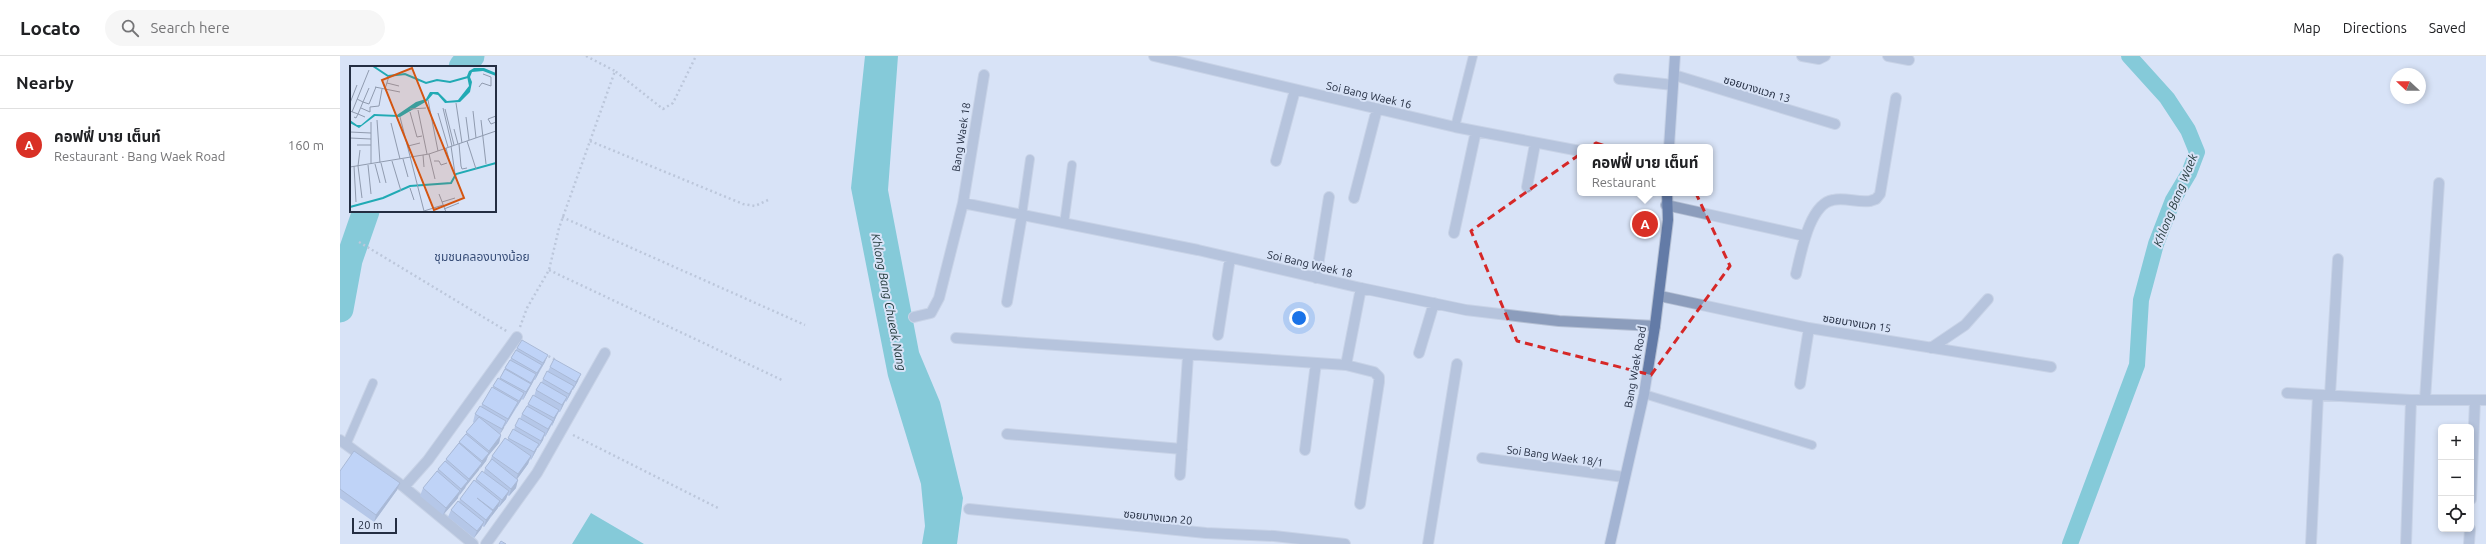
<!DOCTYPE html>
<html lang="en">
<head>
<meta charset="utf-8">
<style>
	:root { --surface:#fff; --page:#f6f6f6; --text:#202124; --muted:#757577; --line:#e0e0e0; --accent:#d93025 }
	body { margin:0; font-family:Ubuntu,"Noto Sans Thai",sans-serif; background:var(--page); color:var(--text) }
	.controls { position:absolute; right:12px; bottom:12px; display:grid; overflow:hidden; border-radius:6px; box-shadow:0 2px 6px #0003 }
	.controls button { width:36px; height:36px; display:grid; place-items:center; padding:0; border:0; border-bottom:1px solid var(--line); background:var(--surface); color:var(--text); font:20px sans-serif }
	.compass { position:absolute; left:2050px; top:12px; width:36px; height:36px; border-radius:50%; background:var(--surface); box-shadow:0 2px 6px #0003; rotate:292deg }
	.scale { position:absolute; left:12px; bottom:10px; width:45px; box-sizing:border-box; padding-left:4px; border:2px solid #242e42; border-top:0; font-size:11px; line-height:14px; white-space:nowrap; color:#242e42; -webkit-text-stroke:3px #d8e3f7; paint-order:stroke }
	.you { position:absolute; left:959px; top:262px; width:14px; height:14px; margin:-10px; border:3px solid #fff; border-radius:50%; background:#1a73e8; box-shadow:0 0 0 6px #1a73e833 }
	.badge { display:grid; place-items:center; width:26px; height:26px; border-radius:50%; background:var(--accent); color:#fff; font-size:13px; font-weight:700 }
	.pin { position:absolute; translate:-50% -50%; border:2px solid #fff; box-shadow:0 1px 4px #0006 }
	.popup { position:absolute; left:1237px; top:88px; width:136px; height:52px; box-sizing:border-box; display:grid; place-content:center; border-radius:6px; background:var(--surface); filter:drop-shadow(0 1px 3px #0005); font-size:13px; white-space:nowrap; color:var(--muted) }
	.popup b { font-size:15px; color:var(--text) }
	.popup::after { content:''; position:absolute; left:50%; top:100%; margin-left:-8px; border:8px solid transparent; border-top-color:var(--surface) }
	.list { margin:0; padding:0; list-style:none }
	h2 { display:flex; justify-content:space-between; align-items:center; height:52px; margin:0; padding:0 16px; font-size:17px }
	h2 small { font-size:13px; font-weight:400; color:var(--muted) }
	.list li { display:grid; grid-template-columns:26px 1fr auto; gap:12px; align-items:center; box-sizing:border-box; height:72px; padding:0 16px; border-top:1px solid var(--line) }
	.list b { display:block; font-size:15px; white-space:nowrap }
	.list p { margin:0; font-size:13px; white-space:nowrap; color:var(--muted) }
	.list em { font-size:13px; font-style:normal; color:var(--muted) }
	.icon { flex:none; width:22px; height:22px; fill:none; stroke:currentColor; stroke-width:2; stroke-linecap:round; stroke-linejoin:round }
	.map { position:relative; flex:none; width:2146px; height:488px; overflow:hidden }
	header { display:flex; align-items:center; gap:24px; box-sizing:border-box; height:56px; padding:0 20px; background:var(--surface); border-bottom:1px solid var(--line) }
	header strong { font-size:19px }
	nav { display:flex; gap:22px; margin-inline-start:auto; font-size:14px }
	.search { width:280px; height:36px; background:var(--page); display:flex; align-items:center; gap:10px; box-sizing:border-box; padding:0 14px; border-radius:22px; color:var(--muted); font-size:15px }
	main { display:flex }
	aside { flex:1; background:var(--surface) }
	.map>svg:first-child { display:block }
	.water { fill:#21aab4 }
	.lines { fill:none; stroke-linecap:round; stroke-linejoin:round }
	.canal { stroke:#21aab4; stroke-width:16 }
	.river { stroke:#21aab4; stroke-width:27 }
	.service-casing { stroke:#b4bfd3; stroke-width:10 }
	.minor-casing { stroke:#b4bfd3; stroke-width:12 }
	.secondary-casing { stroke:#b4bfd3; stroke-width:12 }
	.path { stroke:#99a4b8; stroke-width:2.5; stroke-dasharray:2 3; stroke-linecap:butt }
	.service { stroke:#8c9dbc; stroke-width:8 }
	.minor { stroke:#8c9dbc; stroke-width:10 }
	.secondary { stroke:#637ba7; stroke-width:10 }
	.wall { fill:#8aa4d4 }
	.shaded-wall { fill:#7086ad }
	.building { fill:#a0bff7; stroke:#7086ad }
	.marked { fill:none; stroke:#d62828; stroke-width:3; stroke-dasharray:8 5; stroke-linejoin:round }
	.labels { text-anchor:middle; dominant-baseline:central; stroke-width:4; stroke-linejoin:round; paint-order:stroke }
	.street-label { font-size:11px; fill:#242e42; stroke:#d8e3f7 }
	.water-label { font-size:12px; font-style:italic; fill:#1d3334; stroke:#d8e3f7 }
	.neighbourhood-label { font-size:12px; fill:#384e78; stroke:#d8e3f7 }
	.inset-river { fill:none; stroke:#21aab4; stroke-width:2 }
	.inset-road { fill:none; stroke:#909baf; stroke-width:1 }
	.view { fill:#d45511; fill-opacity:0.15; stroke:#d45511; stroke-width:2 }
	.inset-edge { fill:none; stroke:#242e42; stroke-width:2 }
</style>
</head>
<body>
<header>
<strong>Locato</strong>
<div class="search"><svg class="icon" aria-label="search" viewBox="0 0 24 24"><circle cx="10" cy="10" r="6"/><path d="M15 15l6 6"/></svg>Search here</div>
<nav><a>Map</a><a>Directions</a><a>Saved</a></nav>
</header>
<main>
<aside>
<h2>Nearby<small></small></h2>
<ul class="list">
<li><span class="badge">A</span><div><b>คอฟฟี่ บาย เต็นท์</b><p>Restaurant · Bang Waek Road</p></div><em>160 m</em></li>
</ul>
</aside>
<div class="map">
<svg width="2146" height="488" viewBox="0 0 2146 488">
	<rect width="100%" height="100%" fill="#d8e3f7"/>
	<path class="water" d="M525,0H558L548,134L579,296L600,346L623,442L617,488H582L585,470L581,428L548,320L511,132Z
		M251,457L304,488H232Z"/>
	<g class="lines">
		<path class="canal" d="M1730,488L1797,309L1801,244L1816,188L1833,144L1849,117L1857,96L1848,74L1827,42L1789,0"/>
		<path class="river" d="M122,11L131,0
			M0,253L9,204L26,155"/>
		<defs>
			<path id="service" d="M1115,71L1133,0
				M682,159L690,103
				M724,168L732,109
				M1304,338L1472,389
				M7,387L33,327"/>
			<path id="minor" d="M814,0L1115,71L1240,95
				M1462,0L1479,3L1485,0
				M1548,0L1569,4
				M1334,19L1495,68
				M1279,23L1333,29
				M936,105L955,34
				M1187,131L1195,88
				M1014,142L1037,53
				M623,147L858,194L1021,232L1126,254L1219,265L1315,270
				M1326,149L1465,180
				M1114,177L1136,75
				M1456,218C1461,198 1469,148 1493,144C1505,141 1518,147 1530,145L1536,143L1540,138L1556,42
				M976,222L989,141
				M1320,240L1469,272L1711,311
				M667,246L682,159
				M574,261L591,257L599,242L623,147L644,19
				M878,279L890,202
				M616,282L1006,309L1021,232
				M1591,292L1625,269L1648,243
				M1079,297L1094,247
				M1006,309L1034,316L1039,321V326L1020,448
				M1460,328L1469,272
				M1947,337L2071,344H2146
				M1990,339L1998,203
				M2085,344L2099,127
				M667,378L842,393
				M0,384L64,431L133,488
				M965,394L976,307
				M1142,402L1284,421
				M840,419L848,300
				M64,431L88,404L177,281
				M2131,443L2135,344
				M629,453L866,477L934,480L1005,488
				M146,488L197,417L265,297
				M1088,488L1117,308
				M1971,488L1978,339
				M2066,488L2071,344
				M2129,488L2130,473"/>
			<path id="secondary" d="M1329,91L1335,0
				M1270,488L1304,338L1315,270L1328,164L1327,137"/>
		</defs>
		<use href="#service" class="service-casing"/>
		<use href="#minor" class="minor-casing"/>
		<use href="#secondary" class="secondary-casing"/>
		<path class="path" d="M246,0L275,15
			M250,85L403,148L415,150L428,144
			M222,161L465,269
			M19,186L168,276
			M209,214L444,325
			M180,271L187,252L209,214L219,172L275,15L323,53L333,47L356,0
			M204,298L216,304
			M233,379L378,452"/>
		<use href="#service" class="service"/>
		<use href="#minor" class="minor"/>
		<use href="#secondary" class="secondary"/>
	</g>
	<path class="wall" d="M177,292L205,306L195,324H194L183,344L182,343L165,370H164L160,378L161,379L159,387L148,400L146,405L139,412L126,430L125,432L118,440V442L103,459L80,440L83,432L97,415L98,413L105,406L106,403L134,367L133,366L135,358L141,351L142,348L153,331L158,322L160,323L165,312L170,304Z
		M210,311L238,325L233,334L232,333L231,337L226,346L225,345L220,356H219L216,361L212,370L211,369L205,381L204,380L203,384L198,392H197L191,404L190,403L188,408L177,423L176,432L169,440L167,439L166,443L159,451H158L144,471L142,470L141,473L134,482L108,461L111,454L119,446L120,443L135,425L136,423L144,416L145,412L149,407L152,400L167,384L174,374L175,370L180,363L182,358L187,350L188,348L194,340L196,334L202,326L203,323L208,315Z
		M0,415L57,434L34,466L0,442Z"/>
	<path class="shaded-wall" d="M208,299L205,306L200,314L203,307Z
		M202,309L199,316L195,324L197,317Z
		M196,318L193,326L183,344L186,336Z
		M241,318L238,325L233,334L236,326Z
		M234,330L231,337L226,346L229,338Z
		M184,337L181,344L176,352L179,345Z
		M227,341L224,348L220,356L222,349Z
		M178,346L175,353L165,370L168,363Z
		M219,354L216,361L212,370L214,362Z
		M166,365L164,372L159,380L162,373Z
		M213,365L210,372L205,381L208,373Z
		M205,377L203,384L198,392L201,385Z
		M161,379L159,387L148,400L146,405L140,413L142,405L147,399L149,395Z
		M199,388L196,395L191,404L194,396Z
		M191,400L188,408L175,426L178,418Z
		M142,407L139,414L126,430L129,423Z
		M178,424L176,432L169,440L171,433Z
		M128,425L125,432L119,440L121,433Z
		M60,427L57,434L34,466L36,459Z
		M120,435L118,442L103,459L106,452Z
		M169,435L166,443L159,451L162,444Z
		M160,445L158,452L151,461L153,454Z
		M153,455L150,462L144,471L146,464Z
		M144,466L141,473L134,482L137,475Z"/>
	<path class="building" d="M182,284L208,299L203,307L177,292Z
		M176,294L202,309L197,317L171,302Z
		M214,303L241,318L236,326L210,311Z
		M170,304L196,318L191,327L165,312Z
		M165,313L191,328L186,336L160,322Z
		M207,315L234,330L229,338L203,323Z
		M158,322L184,337L179,345L153,330Z
		M201,326L227,341L222,349L196,334Z
		M152,331L178,346L168,363L142,348Z
		M193,339L219,354L214,362L188,348Z
		M140,350L166,365L162,373L135,358Z
		M187,350L213,365L208,373L182,358Z
		M139,361L161,379L149,395L126,376Z
		M179,362L205,377L201,385L175,370Z
		M173,373L199,388L194,396L168,382Z
		M126,378L149,397L142,405L119,386Z
		M165,382L191,400L178,418L152,400Z
		M119,387L142,407L129,423L106,403Z
		M14,395L60,427L36,459L0,433V415Z
		M152,403L178,424L171,433L145,412Z
		M105,405L128,425L121,433L98,413Z
		M97,415L120,435L106,452L83,432Z
		M142,415L169,435L162,444L136,423Z
		M134,424L160,445L153,454L137,442L153,455L146,464L120,443Z
		M118,445L144,466L137,475L111,454Z
		M161,485L166,488H159Z"/>
	<path d="M0 0H2146V488H0ZM1256,87L1346,116L1390,210L1311,319L1177,285L1131,175Z" fill="#d8e3f7" fill-opacity=".55" fill-rule="evenodd"/>
	<path class="marked" d="M1256,87L1346,116L1390,210L1311,319L1177,285L1131,175Z"/>
	<g class="labels">
		<g class="street-label">
			<text transform="translate(1417 33) rotate(17)">ซอยบางแวก 13</text>
			<text transform="translate(1029 39) rotate(13)">Soi Bang Waek 16</text>
			<text transform="translate(621 81) rotate(-81)">Bang Waek 18</text>
			<text transform="translate(970 208) rotate(13)">Soi Bang Waek 18</text>
			<text transform="translate(1517 267) rotate(9)">ซอยบางแวก 15</text>
			<text transform="translate(1295 311) rotate(-80)">Bang Waek Road</text>
			<text transform="translate(1215 400) rotate(8)">Soi Bang Waek 18/1</text>
			<text transform="translate(818 461) rotate(6)">ซอยบางแวก 20</text>
		</g>
		<g class="water-label">
			<text transform="translate(1835 144) rotate(-68)">Khlong Bang Waek</text>
			<text transform="translate(549 246) rotate(79)">Khlong Bang Chueak Nang</text>
		</g>
		<g class="neighbourhood-label">
			<text x="142" y="200">ชุมชนคลองบางน้อย</text>
		</g>
	</g>
	<g transform="translate(10 10)">
		<rect width="146" height="146" fill="#d8e3f7"/>
		<path d="M134,2L146,7V10L133,5L122,6L120,11L122,16L120,26L110,36L95,37L88,29L83,28L77,35L50,51L25,50L9,62L0,57V54L7,59H11L24,48L47,49L66,36L76,33L80,26H88L97,35L108,34L119,20L117,10L119,5L124,2Z" fill="#21aab4"/>
		<path class="inset-river" d="M23,0L38,10L55,8L76,17L87,14L100,16L118,11M0,141L33,132L60,120L101,117L106,108L146,97"/>
		<path class="inset-road" d="M37,17L49,20M25,21L50,26M129,21L132,17L141,20V11L133,8M35,23L39,10M7,33L13,36L19,22M78,34L88,85M0,37L7,19M106,37L112,77M20,41L29,40L32,23M11,42L20,46V41M93,42L102,80M60,43L76,42M95,43L104,79M68,44L77,88M0,45L8,48L13,36L19,38L26,21M123,45L126,72M2,46L19,4M60,46L67,71L72,70M88,47L98,81M146,50L138,53L141,58L146,56M4,51L6,52L8,48L15,51M50,51L74,145L93,139M116,51L119,74M27,54L30,97M131,54L136,98M21,56V98M41,57L50,93M104,63L108,78M0,66L21,67M0,72L21,73M117,75L126,103M109,78L111,100L112,103L117,102M7,79H21M58,80L70,77M101,80L105,108M96,82L100,97M10,84L8,100L12,132M79,88L85,113M73,89L74,101M53,93L58,111M42,95L51,125M84,95H89L91,99L97,97M31,97L36,117M25,98L30,117M18,99L21,128M4,100L6,136M0,101L79,88L146,65M60,122L64,134M89,128L96,146M92,136L105,132M94,143L109,137"/>
		<path class="view" d="M62,2L114,132L84,144L32,14Z"/>
		<rect width="146" height="146" class="inset-edge"/>
	</g>
</svg>
<div class="controls">
<button>+</button>
<button>−</button>
<button><svg class="icon" aria-label="locate" viewBox="0 0 24 24"><circle cx="12" cy="12" r="6"/><path d="M12 2v4M12 18v4M2 12h4M18 12h4"/></svg></button>
</div>
<svg class="compass" viewBox="-18 -18 36 36"><path d="M0-13l5 13h-10z" fill="#e53935"/><path d="M0 13l5-13h-10z" fill="#757577"/></svg>
<div class="scale">20 m</div>
<div class="you"></div>
<div class="pin badge" style="left:1305px;top:168px">A</div>
<div class="popup"><b>คอฟฟี่ บาย เต็นท์</b>Restaurant</div>
</div>
</main>
</body>
</html>
